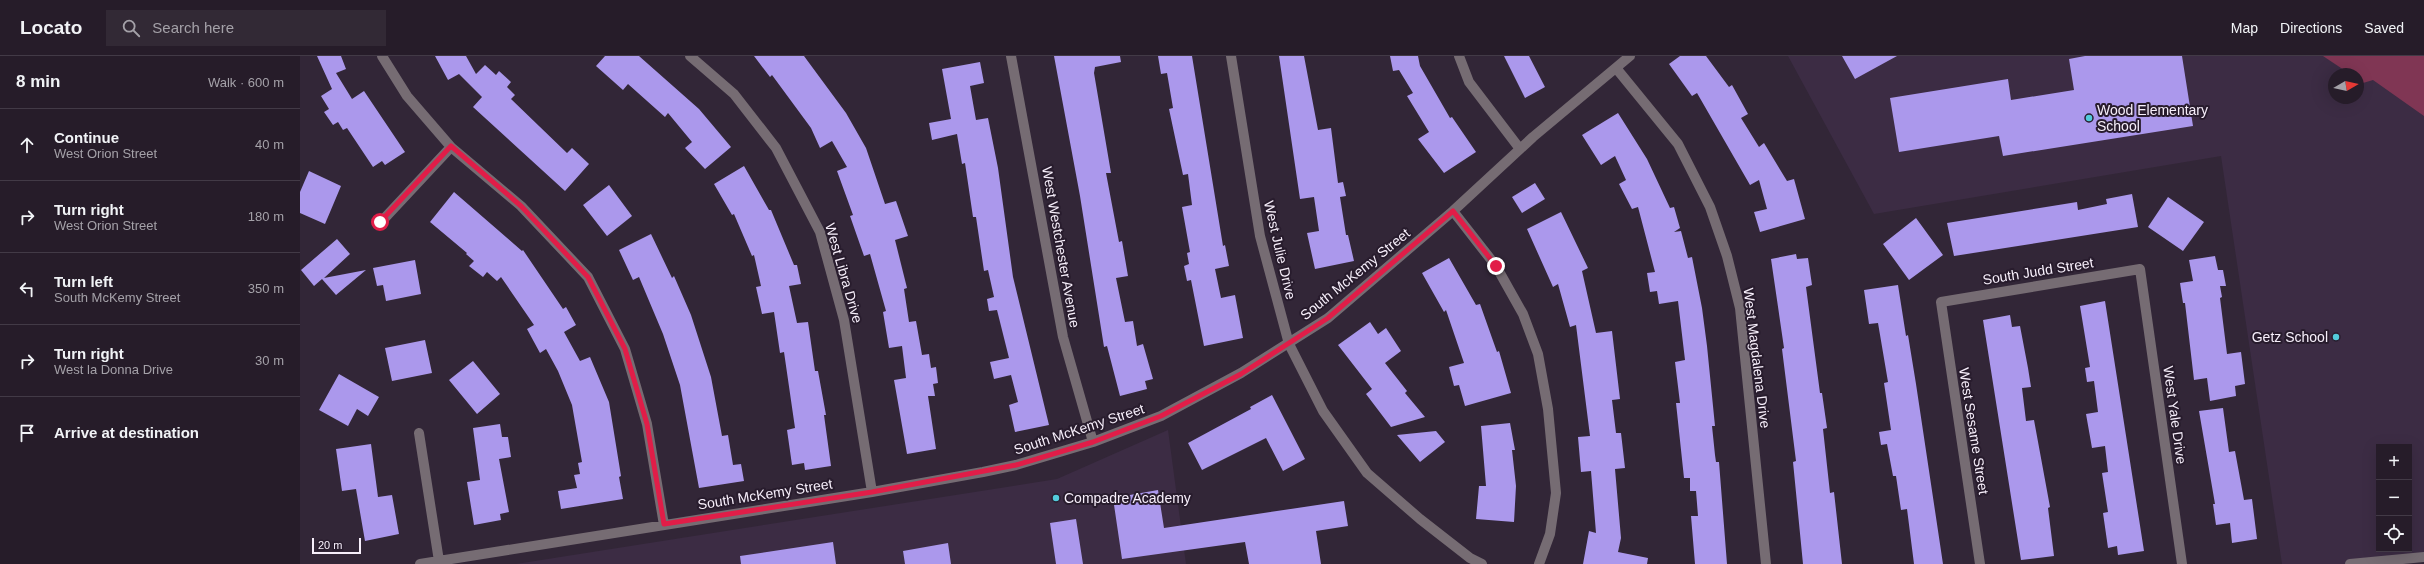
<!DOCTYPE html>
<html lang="en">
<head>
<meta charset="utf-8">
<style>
	:root { --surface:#261c29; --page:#322935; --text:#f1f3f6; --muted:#a4a1a8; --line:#423a46 }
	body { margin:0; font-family:Arial,sans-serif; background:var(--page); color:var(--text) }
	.controls { position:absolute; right:12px; bottom:12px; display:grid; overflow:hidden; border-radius:0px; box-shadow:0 4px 16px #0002 }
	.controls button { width:36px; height:36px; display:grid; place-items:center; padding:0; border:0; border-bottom:1px solid var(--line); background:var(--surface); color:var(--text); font:20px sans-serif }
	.compass { position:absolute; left:2028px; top:12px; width:36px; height:36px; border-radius:50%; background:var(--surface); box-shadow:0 4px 16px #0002; rotate:81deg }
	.scale { position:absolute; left:12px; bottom:10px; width:49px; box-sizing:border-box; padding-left:4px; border:2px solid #f7effb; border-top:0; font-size:11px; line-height:14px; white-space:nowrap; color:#f7effb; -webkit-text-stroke:3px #281c2d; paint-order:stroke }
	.stop { position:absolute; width:12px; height:12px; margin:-9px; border:3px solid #e11d48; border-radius:50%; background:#fff }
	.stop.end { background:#e11d48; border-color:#fff; box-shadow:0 1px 4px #0008 }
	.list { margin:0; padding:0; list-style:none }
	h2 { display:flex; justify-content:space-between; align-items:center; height:52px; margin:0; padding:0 16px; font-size:17px }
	h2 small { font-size:13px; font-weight:400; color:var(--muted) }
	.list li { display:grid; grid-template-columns:26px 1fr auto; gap:12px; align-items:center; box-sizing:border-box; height:72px; padding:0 16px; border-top:1px solid var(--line) }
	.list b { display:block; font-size:15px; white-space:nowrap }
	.list p { margin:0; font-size:13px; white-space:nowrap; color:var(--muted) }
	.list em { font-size:13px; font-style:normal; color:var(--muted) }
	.icon { flex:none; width:22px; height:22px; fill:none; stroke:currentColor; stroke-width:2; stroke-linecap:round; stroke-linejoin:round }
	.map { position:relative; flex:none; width:2124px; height:508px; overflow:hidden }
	header { display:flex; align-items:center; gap:24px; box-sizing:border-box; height:56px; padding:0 20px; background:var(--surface); border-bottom:1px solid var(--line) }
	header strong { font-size:19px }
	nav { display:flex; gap:22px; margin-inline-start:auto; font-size:14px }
	.search { width:280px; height:36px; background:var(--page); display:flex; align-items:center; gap:10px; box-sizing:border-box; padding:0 14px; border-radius:0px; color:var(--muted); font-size:15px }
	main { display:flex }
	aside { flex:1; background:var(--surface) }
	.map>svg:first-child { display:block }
	.built { fill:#3c2c44; fill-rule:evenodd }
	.green { fill:#803654 }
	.building { fill:#ab98ec }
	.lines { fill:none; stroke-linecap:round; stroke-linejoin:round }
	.minor { stroke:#766c73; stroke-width:10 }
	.route { stroke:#e11d48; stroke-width:5 }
	.poi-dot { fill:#53cbdb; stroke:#281c2d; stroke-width:1.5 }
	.labels { text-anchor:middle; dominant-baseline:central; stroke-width:4; stroke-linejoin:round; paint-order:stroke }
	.poi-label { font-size:14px; fill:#f7effb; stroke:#281c2d; text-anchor:start }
	.street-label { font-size:14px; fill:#f7effb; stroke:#281c2d }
</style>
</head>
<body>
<header>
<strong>Locato</strong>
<div class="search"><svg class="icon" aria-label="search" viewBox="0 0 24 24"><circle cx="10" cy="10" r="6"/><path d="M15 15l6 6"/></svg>Search here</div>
<nav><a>Map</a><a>Directions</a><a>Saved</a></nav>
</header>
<main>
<aside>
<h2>8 min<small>Walk · 600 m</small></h2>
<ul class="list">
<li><svg class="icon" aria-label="ahead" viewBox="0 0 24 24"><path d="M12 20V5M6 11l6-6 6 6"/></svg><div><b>Continue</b><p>West Orion Street</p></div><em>40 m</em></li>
<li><svg class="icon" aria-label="right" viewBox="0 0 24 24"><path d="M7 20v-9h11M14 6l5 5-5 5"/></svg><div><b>Turn right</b><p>West Orion Street</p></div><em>180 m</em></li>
<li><svg class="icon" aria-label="left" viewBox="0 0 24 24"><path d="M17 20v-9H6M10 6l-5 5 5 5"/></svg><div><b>Turn left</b><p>South McKemy Street</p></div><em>350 m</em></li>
<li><svg class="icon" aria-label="right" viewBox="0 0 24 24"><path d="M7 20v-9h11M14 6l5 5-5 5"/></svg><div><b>Turn right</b><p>West la Donna Drive</p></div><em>30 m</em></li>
<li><svg class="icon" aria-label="arrive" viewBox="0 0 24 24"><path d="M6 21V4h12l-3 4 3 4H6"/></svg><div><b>Arrive at destination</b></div></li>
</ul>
</aside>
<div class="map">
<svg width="2124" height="508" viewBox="0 0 2124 508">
	<rect width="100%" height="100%" fill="#322637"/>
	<path class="built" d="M1488,0H2124V501L2050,508H1982L1921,100L1574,158ZM2034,18H2058V42H2034ZM2079,391H2109V493H2079Z
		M868,374L886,508H216L757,423Z"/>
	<path class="green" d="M2023,0H2124V60L2073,24L2063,27L2058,24V18H2050Z"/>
	<path class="building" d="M17,0H41L46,13L36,17L52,43L64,35L105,96L85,109L82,105L73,111L47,72L43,74L38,66L33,69L24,56L29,53L21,40L32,33Z
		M135,0H166L176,18L185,9L196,19L199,15L211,26L207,31L215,39L211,43L267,97L272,92L289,108L265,135L173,51L182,41L159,18L148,24Z
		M305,0H339L399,53L431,91L405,113L385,92L392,86L368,57L365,61L328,28L323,34L296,10Z
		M454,0H504L546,57L566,92L585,148L596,145L608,180L595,184L607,232L604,233L609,266L616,265L622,299L629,298L631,312L636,311L638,327L633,328L635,340H628L636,393L607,398L594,324L606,322L602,290L589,292L583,256L586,255L570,198L564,200L550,160L553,159L537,115L547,111L532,85L520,92L511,72L472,19L470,21Z
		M754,0H820L821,6L795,11L794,17L811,117H806L819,186L822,185L828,220L816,222L825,266L833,265L837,290L843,288L853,323L845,325L847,333L820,340L807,290L804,291L780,140Z
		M858,0H892L923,190L925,189L929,210L915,213L921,242L935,239L943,282L904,290L891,224L887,225L884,210L889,208L887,197L890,196L882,151L892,149L888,118L883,119L869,53L873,52L867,17L861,18Z
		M979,0H1004L1018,74L1031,72L1038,127L1043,126L1046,140L1040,141L1046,179H1048L1054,205L1015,213L1007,177L1019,175L1014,141L1000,143Z
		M1090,0H1118L1120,10L1150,62L1152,61L1176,96L1144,117L1118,83L1129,76L1107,40L1113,37L1099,14L1093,15Z
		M1204,0H1229L1245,31L1225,42Z
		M1380,0H1406L1429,31L1432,29L1448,58L1441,62L1459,91L1464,87L1487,125L1494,123L1505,163L1460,176L1454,156L1467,153L1459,124L1450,129L1397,37L1392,40L1369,8Z
		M1542,0H1597L1555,23Z
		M1785,0H1882L1893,70L1703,100L1699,80L1599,96L1590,42L1708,23L1711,44L1774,34L1769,3Z
		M680,6L684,27L670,30L676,64L688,62L698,112L713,221L749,369L715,376L709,349L718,346L711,319L694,323L690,306L709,302L697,254L689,255L687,243L694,241L688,214L684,215L676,161H673L665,107L662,108L657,78L632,84L629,67L651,63L642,13Z
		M1318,57L1347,103L1370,152L1374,151L1380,172L1374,176L1381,175L1388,202L1392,201L1402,252L1407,290L1415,370H1412L1415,399L1416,406H1419L1427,508H1395L1391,460H1398L1396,435H1390V422H1384L1376,347H1380L1375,306L1385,304L1378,245L1359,248L1357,235L1350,236L1347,217L1355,216L1338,151L1332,153L1319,128L1326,124L1315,100L1301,109L1282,79Z
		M444,110L469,154H471L494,209H497L501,228L489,230L497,267L508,266L515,315H518L526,359H524L531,410L505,414L504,407L492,409L487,374L495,372L484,296L480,297L474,256L462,258L456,231L461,230L454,199L452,200L434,158L432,159L414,128Z
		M9,115L41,130L25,168L0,157V136Z
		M1235,127L1245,143L1222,157L1212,141Z
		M309,129L332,160L307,180L283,149Z
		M154,136L222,195L223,194L263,253L266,251L276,269L264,276L280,305L290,301L309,346L321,420L319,421L323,443L261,453L258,435L277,432L274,419L280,418L278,407L282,406L272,349L258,315L246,293L240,297L227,273L234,269L201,221L197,225L187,216L183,221L169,210L174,205L166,198L167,197L130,166Z
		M1832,138L1838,171L1654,200L1647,167L1777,146L1778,154L1807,148L1806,143Z
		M1868,141L1904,166L1883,195L1848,171Z
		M1261,156L1288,212L1282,215L1296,277L1312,275L1320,343L1312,344L1316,377H1321L1325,412L1315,413L1321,482L1318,496L1348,502L1347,508H1283L1289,475L1296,477L1291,415L1281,416L1278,381L1290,380L1276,269L1270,271L1258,228L1253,231L1227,173Z
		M1616,162L1643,199L1609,224L1583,188Z
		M351,178L372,222L374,220L391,259L411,321L422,380L428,379L433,409L441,408L444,425L399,432L380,329L363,278L339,221L333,224L319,194Z
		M37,183L50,198L24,222L66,214L36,239L22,223L14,230L1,214Z
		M1496,198L1497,203L1508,202L1512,229L1506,231L1520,337H1522L1527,372L1523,373L1530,437L1534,436L1542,508H1503L1493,406L1496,405L1482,293L1484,292L1471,203Z
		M1915,200L1918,214H1923L1926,230H1920L1922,241L1920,242L1927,298L1941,296L1945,328L1935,330L1936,340L1910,345L1907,322L1894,324L1885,247H1883L1880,227L1893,225L1889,204Z
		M1149,202L1176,249L1180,248L1197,296L1199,295L1211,337L1165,350L1159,329L1154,330L1149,311L1164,307L1146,254L1144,256L1122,217Z
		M115,204L121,238L86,245L83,229L77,230L73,212Z
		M1598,229L1606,280L1608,279L1616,328L1643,508H1614L1607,453L1601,454L1596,420H1593L1587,388L1581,389L1579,376L1591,374L1584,327L1588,326L1578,267L1569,268L1564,234Z
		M1805,245L1844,495L1818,499L1817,490L1808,492L1803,457L1808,456L1802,417L1808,416L1805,390L1792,392L1786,358L1798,356L1794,325L1787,326L1785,312L1790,311L1780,250Z
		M1710,259L1712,271L1720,270L1728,312L1731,331L1722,332L1726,365L1734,364L1750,451L1748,452L1754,500L1721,504L1683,264Z
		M1070,266L1078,278L1086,272L1101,295L1085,307L1107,335L1105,337L1125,361L1091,371L1066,338L1072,333L1038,289Z
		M125,284L132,317L92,325L85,292Z
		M173,305L200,338L177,358L149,324Z
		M39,318L79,341L68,360L57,353L48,370L19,354Z
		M972,339L1005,403L983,415L966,382L902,414L888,387L951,353L950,351Z
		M1923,352L1929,396L1935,395L1944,444L1952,443L1957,483L1932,487L1930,467L1916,469L1913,448H1915L1899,355Z
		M1210,367L1215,394H1212L1216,430L1214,466L1176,463L1179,430H1186L1181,370Z
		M200,368L202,381H208L211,401L199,403L209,456L200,458L201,464L174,469L167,426L180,424L173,372Z
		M1136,375L1145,386L1120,406L1097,379Z
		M71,388L78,441L92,439L99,478L65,485L56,433L42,435L36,393Z
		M858,434L864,472L1044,445L1048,470L1016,475L1021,508H949L945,486L822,503L813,442Z
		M776,463L783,508H756L750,467Z
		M533,486L536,508H441L440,500Z
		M648,487L651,508H605L603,495Z"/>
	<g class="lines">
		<path class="minor" d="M82,0L107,40L151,91L221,150L288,221L325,293L347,368L364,469
			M390,0L434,38L476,92L520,176L544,264L572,436
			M711,0L763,281L793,386
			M931,0L960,180L989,288L1023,355L1067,417L1120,463L1170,502L1182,508
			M1159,0L1169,26L1220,93
			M1316,12L1378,88L1410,151L1427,200L1440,252L1466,508
			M1153,155L1196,210L1223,258L1238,298L1248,353L1256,437L1250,478L1239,508
			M81,166L151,91
			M119,377L139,505
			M120,508L572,436L683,416L716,409L793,386L861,360L941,317L1028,262L1153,155L1233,81L1330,0
			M1680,508L1641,246L1840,213L1882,508
			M2050,508L2124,501"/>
	</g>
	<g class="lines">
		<path class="route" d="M80,166L151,90L221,150L288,221L325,293L347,368L364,468L572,436L716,409L793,386L861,360L941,318L1028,262L1153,155L1196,210"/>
	</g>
	<g class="poi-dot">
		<circle cx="1789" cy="62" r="4"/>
		<circle cx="2036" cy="281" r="4"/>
		<circle cx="756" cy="442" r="4"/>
	</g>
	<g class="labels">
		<g class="poi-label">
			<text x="1797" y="54">Wood Elementary<tspan x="1797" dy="16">School</tspan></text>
			<text x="2028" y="281" text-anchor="end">Getz School</text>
			<text x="764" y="442">Compadre Academy</text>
		</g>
		<g class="street-label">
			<text transform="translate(761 191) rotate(80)">West Westchester Avenue</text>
			<text transform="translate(980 194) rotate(77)">West Julie Drive</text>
			<text transform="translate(1738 215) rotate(-9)">South Judd Street</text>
			<text transform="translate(544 217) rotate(74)">West Libra Drive</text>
			<text transform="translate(1055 218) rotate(-39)">South McKemy Street</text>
			<text transform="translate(1457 302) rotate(83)">West Magdalena Drive</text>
			<text transform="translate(1875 359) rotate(82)">West Yale Drive</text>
			<text transform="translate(779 373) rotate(-18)">South McKemy Street</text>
			<text transform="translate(1674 375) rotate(81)">West Sesame Street</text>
			<text transform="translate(465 438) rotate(-9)">South McKemy Street</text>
		</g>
	</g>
</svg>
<div class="controls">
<button>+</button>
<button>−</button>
<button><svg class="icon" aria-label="locate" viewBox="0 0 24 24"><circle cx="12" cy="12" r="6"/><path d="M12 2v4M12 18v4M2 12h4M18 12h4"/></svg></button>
</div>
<svg class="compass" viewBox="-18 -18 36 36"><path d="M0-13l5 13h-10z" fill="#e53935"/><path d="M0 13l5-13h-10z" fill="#a4a1a8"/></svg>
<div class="scale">20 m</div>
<div class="stop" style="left:80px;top:166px"></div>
<div class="stop end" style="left:1196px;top:210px"></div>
</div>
</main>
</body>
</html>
